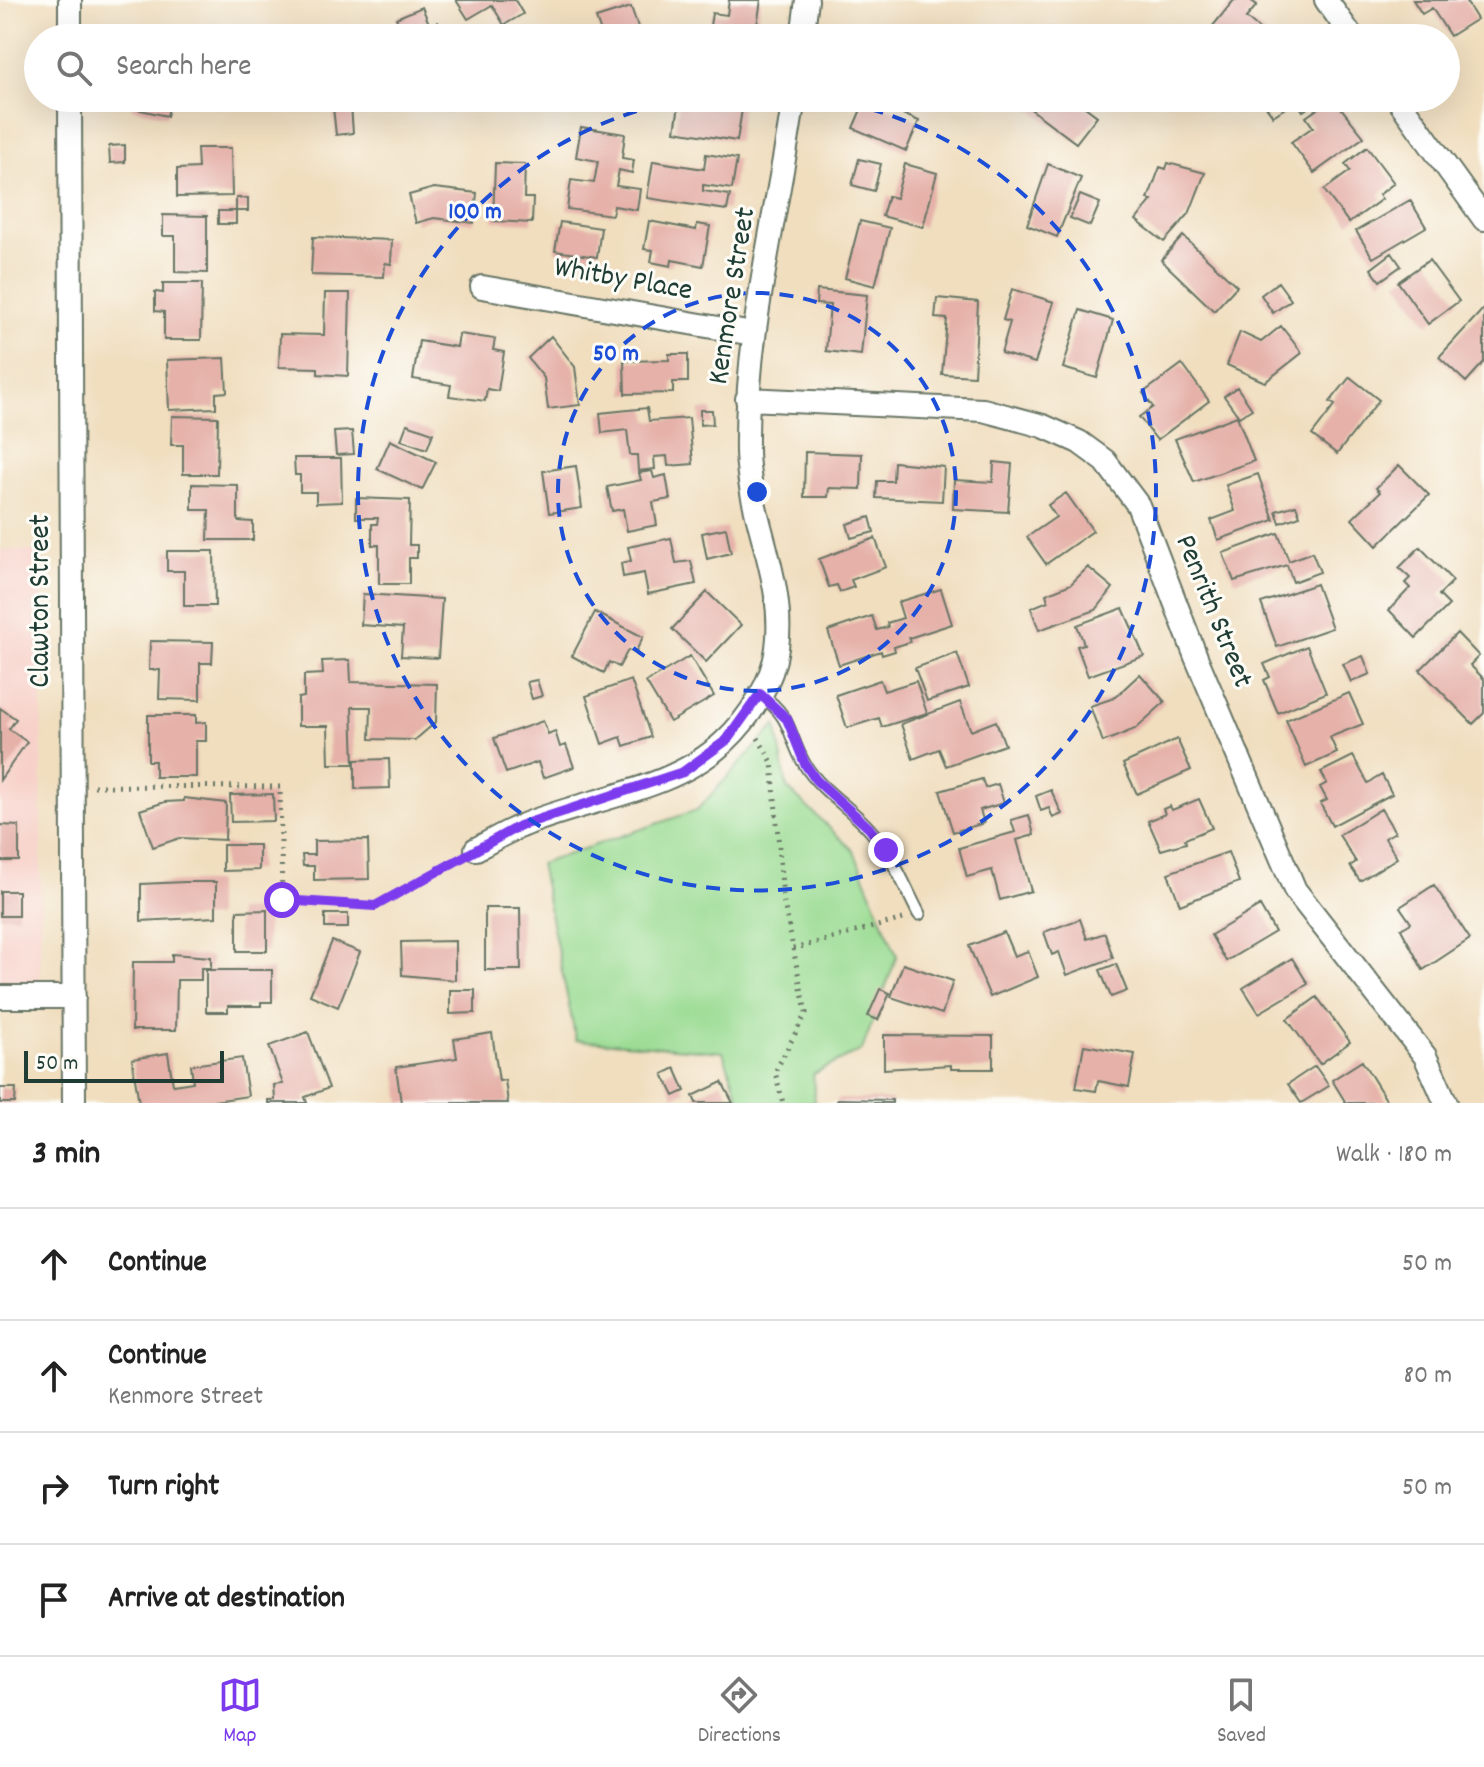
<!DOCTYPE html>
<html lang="en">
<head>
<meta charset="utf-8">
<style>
	:root { --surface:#fff; --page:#f2f2f2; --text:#222; --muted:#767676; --line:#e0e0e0; --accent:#7c3aed }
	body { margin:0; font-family:Dekko,sans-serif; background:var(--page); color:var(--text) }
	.scale { position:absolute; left:24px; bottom:20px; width:200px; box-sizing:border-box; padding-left:8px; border:4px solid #1f3d34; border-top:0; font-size:22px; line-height:28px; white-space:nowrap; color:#1f3d34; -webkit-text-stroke:6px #fdfcf7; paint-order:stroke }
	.stop { position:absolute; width:24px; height:24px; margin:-18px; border:6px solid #7c3aed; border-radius:50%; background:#fff }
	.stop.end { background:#7c3aed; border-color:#fff; box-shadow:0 2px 8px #0008 }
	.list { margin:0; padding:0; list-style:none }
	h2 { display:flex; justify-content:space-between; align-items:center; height:104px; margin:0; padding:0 32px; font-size:34px }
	h2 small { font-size:26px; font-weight:400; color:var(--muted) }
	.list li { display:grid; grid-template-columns:52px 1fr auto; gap:24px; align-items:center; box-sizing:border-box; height:112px; padding:0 32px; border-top:2px solid var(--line) }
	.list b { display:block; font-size:30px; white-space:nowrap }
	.list p { margin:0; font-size:26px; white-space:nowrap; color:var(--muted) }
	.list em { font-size:26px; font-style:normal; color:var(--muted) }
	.icon { flex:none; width:44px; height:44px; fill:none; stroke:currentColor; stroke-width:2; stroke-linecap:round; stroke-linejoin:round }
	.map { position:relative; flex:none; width:1484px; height:1103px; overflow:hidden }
	.search { position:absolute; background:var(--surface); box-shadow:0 8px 32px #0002; left:24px; right:24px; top:24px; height:88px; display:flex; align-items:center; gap:20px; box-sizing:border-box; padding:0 28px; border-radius:44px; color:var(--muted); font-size:30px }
	.sheet { height:552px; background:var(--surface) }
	nav { display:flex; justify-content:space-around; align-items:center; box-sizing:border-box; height:112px; border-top:2px solid var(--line); background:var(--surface); font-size:22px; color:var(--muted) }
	nav a { display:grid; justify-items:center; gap:4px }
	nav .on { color:var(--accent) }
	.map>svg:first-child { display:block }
	.built { fill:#f7d1c9 }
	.green { fill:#9adb92; stroke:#5c8c63; stroke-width:2 }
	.building { fill:#e5b1a9 }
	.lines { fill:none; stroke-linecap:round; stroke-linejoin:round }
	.lane-casing { stroke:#687565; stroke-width:15 }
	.street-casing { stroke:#687565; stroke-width:26 }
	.path { stroke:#687565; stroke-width:5; stroke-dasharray:2 6; stroke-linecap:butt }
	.lane { stroke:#fff; stroke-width:11 }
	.street { stroke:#fff; stroke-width:22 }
	.route { stroke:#7c3aed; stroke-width:10 }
	.ring { fill:none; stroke:#1d4ed8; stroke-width:4; stroke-dasharray:14 10 }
	.labels { text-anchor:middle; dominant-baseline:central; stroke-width:6; stroke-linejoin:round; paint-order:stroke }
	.street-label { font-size:30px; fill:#1f3d34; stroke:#fdfcf7 }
	.centre { fill:#1d4ed8; stroke:#fdfcf7; stroke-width:4 }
	.ring-label { font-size:24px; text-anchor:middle; font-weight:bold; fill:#1d4ed8; stroke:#fdfcf7; stroke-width:6; stroke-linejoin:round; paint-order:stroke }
</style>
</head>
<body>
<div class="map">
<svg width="1484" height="1103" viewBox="0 0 1484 1103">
	<rect width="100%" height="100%" fill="#fdfcf7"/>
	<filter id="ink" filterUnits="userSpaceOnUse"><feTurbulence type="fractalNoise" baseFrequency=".0125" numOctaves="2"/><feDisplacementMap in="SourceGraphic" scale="16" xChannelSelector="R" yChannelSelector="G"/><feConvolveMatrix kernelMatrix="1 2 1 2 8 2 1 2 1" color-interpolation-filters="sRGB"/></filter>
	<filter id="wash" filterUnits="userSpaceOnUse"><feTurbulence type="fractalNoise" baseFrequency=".006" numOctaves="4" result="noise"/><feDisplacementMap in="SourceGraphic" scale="32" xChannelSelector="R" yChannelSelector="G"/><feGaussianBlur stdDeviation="1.8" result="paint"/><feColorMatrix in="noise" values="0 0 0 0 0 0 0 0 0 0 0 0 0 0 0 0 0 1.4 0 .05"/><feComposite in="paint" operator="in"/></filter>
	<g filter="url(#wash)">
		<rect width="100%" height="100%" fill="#f0debf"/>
		<path class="built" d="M0,550L43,551L40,983L0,982Z"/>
		<path class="green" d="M776,725L787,788L854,851L897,956L862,1050L813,1074L815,1103H741L723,1052L576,1040L540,864L697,810Z"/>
		<g id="blocks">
			<path class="building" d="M456,0H515L523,14L504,25L492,5L468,19Z
				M729,0H761L755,38H708L712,13L727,15Z
				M1234,0H1250L1257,5L1246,18L1270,38H1213L1207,33Z
				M1413,0H1465L1477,19L1450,36L1432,8L1422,14Z
				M422,7L430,26L438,22L445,38H405L396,18Z
				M631,7L641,36L603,38L596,18Z
				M379,23L385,38H340Z
				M481,25L489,38H459Z
				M863,30L903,36V38H861Z
				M134,98H171L167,116L132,108Z
				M680,98H747L746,103H743L737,141L675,131Z
				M866,98L919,121L906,151L853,128Z
				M1028,98H1073L1097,116L1076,143L1024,104Z
				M1260,98H1322L1303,111L1296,101L1273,116Z
				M1333,98L1364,137L1314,173L1291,142L1313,127L1306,117Z
				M351,105L353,133L336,135L333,107Z
				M581,127L625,134L622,158L634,160L632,173L619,170L616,186L640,189L637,210L614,206L612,215L567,209L571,180L594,183L598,161L576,157Z
				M125,145V162L110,163L109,146Z
				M1367,147L1394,183L1379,195L1382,199L1349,223L1324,190L1350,171L1345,164Z
				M197,148H231L232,196L177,197V169L198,168Z
				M706,154L737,159L732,189L703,185V191L730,195L727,210L647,198L653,161L704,169Z
				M859,159L881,164L874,191L852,185Z
				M495,163L525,164L524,198H533L532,223L493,221Z
				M1168,163L1205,173L1189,214L1164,242L1136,220L1152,200L1148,199L1160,167L1166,169Z
				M905,164L937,173L923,227L882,216L888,196L896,198Z
				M1048,164L1081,178L1057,237L1027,225Z
				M434,188L477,193L474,223L434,218L416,223L409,195Z
				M1080,195L1100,203L1090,226L1070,218Z
				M236,198H248V211H236Z
				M1410,200L1426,227L1373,258L1356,231Z
				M218,211H236V224H218Z
				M163,215L207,216V273L175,272V236H163Z
				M649,221L696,230L697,224L710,226L703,266L672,260L671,266L651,262L653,250L644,249Z
				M860,221L890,228L875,286L845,278Z
				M560,222L601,228L597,257L555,251Z
				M1183,236L1237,286L1214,311L1161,260Z
				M313,237L392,240L391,264L385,263L384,277L311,275Z
				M1392,253L1401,266L1380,281L1371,269Z
				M1429,260L1459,301L1428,324L1398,282Z
				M1278,282L1291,300L1273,313L1261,295Z
				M163,283H202L201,340H164V312L155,311V292L163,293Z
				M1012,289L1054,302L1035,363L1001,353L1010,322L1003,320Z
				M817,290L867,295L861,355L826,351L830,305L816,304Z
				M325,293H350L348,376L318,374V368L279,367L280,334L324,335Z
				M937,298L978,302L974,376L942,374L947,319L935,318Z
				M1484,308V362L1466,382L1439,357Z
				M1080,310L1113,320L1097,378L1063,368Z
				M1281,326L1302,353L1265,382L1227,365L1240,332L1261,342Z
				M459,334L495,339L493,350L504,352L498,391L487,389L485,401L449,396L451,385L413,379L419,341L457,347Z
				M551,336L575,367L580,405L548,409L544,378L528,358Z
				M669,354H688V382H673V393L625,394L624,361L669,360Z
				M225,358L227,392L216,393V408L169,410L167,360Z
				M1182,364L1209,401L1157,440L1139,417L1153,407L1143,393Z
				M1350,377L1379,400L1337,454L1312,435L1335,405L1330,402Z
				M1237,387L1252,409L1239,417L1224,396Z
				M647,408L649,421L689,418L693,464L668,466L667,456L654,457L655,469L638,471L637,455H630L627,430L602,433L600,413Z
				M700,410H712L713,424L700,425Z
				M172,416L218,417L217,474H183V445H171Z
				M1237,416L1254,461L1194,482L1175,439Z
				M407,424L433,433L427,449L401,440Z
				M352,431L354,454L336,455L334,432Z
				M390,440L436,462L422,490L377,469Z
				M805,452L862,454L861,489L829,488L828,497H804Z
				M294,458H341L342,502L316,503V492H300V475H295Z
				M894,462L944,467L942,501L876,498L877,481H893Z
				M994,462L1012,464L1008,512L953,509L954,480L993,482Z
				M1399,465L1429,495L1377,546L1352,519L1380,492L1376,488Z
				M576,466L582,508L549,513L543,471Z
				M652,471L654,478L666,475L670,499L653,502L657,525L627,531L623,509L612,511L607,487L641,480L639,473Z
				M1258,474L1274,520L1218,540L1211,520L1235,511L1226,485Z
				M192,484L238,485V521L253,522V540H208L209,510H192Z
				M1066,493L1093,531L1046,564L1027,537L1056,517L1048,505Z
				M356,498L410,500L409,545H417V558H409V584H379V545H372V524H377L378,518H356Z
				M1296,505L1300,516L1280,523L1276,511Z
				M870,517L874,532L851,538L847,524Z
				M726,528L731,553L707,559L702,533Z
				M1278,533L1289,561L1312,552L1320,572L1293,582L1287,565L1234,581L1223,553Z
				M671,538L676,563L691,561L696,584L648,594L644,573L623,577L621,563L631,561L628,547Z
				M875,538L886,567L851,580L854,587L840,592L837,585L829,587L819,559Z
				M1420,547L1453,581L1439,595L1449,605L1416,638L1389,610L1410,588L1405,583L1410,578L1399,568Z
				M167,551H214L215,606H184V571H167Z
				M1088,567L1113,588L1096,610L1039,630L1031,608L1048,601L1046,594L1071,584Z
				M1316,584L1332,628L1277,647L1261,603Z
				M941,589L952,624L909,638L910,642L894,647L895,651L882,655L881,651L839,665L828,631L872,616L877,630L888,627L887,623L903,618L898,602Z
				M707,592L741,625L706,662L672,629Z
				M363,594L442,599L438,658L401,656L403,628L361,625Z
				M1123,608L1144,656L1088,676L1077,646L1084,644L1077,625Z
				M595,612L643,637L635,653L628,650L619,667L609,662L604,673L572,656Z
				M1457,633L1479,656L1470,665L1484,679V713L1473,724L1420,670Z
				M150,641L213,642L212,663H200V700L159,699L160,670H149Z
				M1307,646L1326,693L1278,713L1264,680L1270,677L1264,664Z
				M957,653L969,687L927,701L915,668Z
				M690,656L714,696L670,722L646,682Z
				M1363,656L1370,674L1351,682L1343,664Z
				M350,660L351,682L437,684L436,722L415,740L370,739L371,707H352L354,764H329L328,726H298V698L304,697V675L323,674L322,661Z
				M1140,674L1165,702L1135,729L1103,742L1090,706L1114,698Z
				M537,680L542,696L532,699L527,682Z
				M631,680L651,737L624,746L621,737L602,744L586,696Z
				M880,680L884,691L916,681L927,713L882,727L879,718L847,728L836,695Z
				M1349,693L1363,724L1330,737L1337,753L1306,767L1286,720Z
				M960,702L971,731L996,721L1005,745L946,766L939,749L913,759L901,724Z
				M0,708L16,719L9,729L27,742L0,780Z
				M148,715H196V723L206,722V741H196V777H155V761H148Z
				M543,721L548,734L555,731L560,747L566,745L574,767L543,778L538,762L506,773L494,738Z
				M1177,739L1191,770L1137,794L1123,764Z
				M1353,756L1368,783L1382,775L1392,794L1332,826L1320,803L1327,800L1320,787L1327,783L1321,772Z
				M389,759L390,788L355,789V760Z
				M982,779L985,788L998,784L1004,803L980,810L984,823L953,832L940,791Z
				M1051,790L1062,814L1053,818L1049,808L1041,811L1036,796Z
				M273,794L274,821L231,822L230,795Z
				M184,798L226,803L225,840L180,838L153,847L140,810L165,802L184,801Z
				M1199,799L1212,828L1185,839L1186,843L1161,850L1148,821L1165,814L1163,809L1170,806L1172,810Z
				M1381,809L1395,832L1385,838L1397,858L1360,881L1350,866L1356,862L1339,835Z
				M1029,815L1034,835L1017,840L1031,891L1000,900L992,870L967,877L959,848L1015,832L1011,820Z
				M0,825L19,826V861H0Z
				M368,840L369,879L314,880V866H303L302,855H314V841Z
				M223,845H259V870L223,871Z
				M1228,852L1239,882L1180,905L1168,873Z
				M185,882H216V917L141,921V884Z
				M1434,885L1470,939L1423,970L1401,929L1411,923L1400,907Z
				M0,891H18V916H0Z
				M1260,906L1275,932L1226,961L1211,935Z
				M485,908H520L521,970H485Z
				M267,910V951H237V911Z
				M325,914H348V928H325Z
				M1080,919L1087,939L1105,933L1113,958L1067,975L1059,952L1052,955L1044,932Z
				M1004,932L1014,956L1028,951L1038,977L990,997L969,946Z
				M332,941L360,952L338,1007L310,995Z
				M455,941V980L402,975L401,942Z
				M172,954L211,957V968H201V980H177L176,1030H132L133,962H172Z
				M1292,958L1308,984L1259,1013L1243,988Z
				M903,964L953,981L942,1014L891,997Z
				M1116,964L1127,991L1111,997L1100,970Z
				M206,970H272V1002H261V1006H228V1012H206Z
				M880,989L890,993L878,1020L868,1016Z
				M450,990H475V1013L450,1014Z
				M1317,997L1350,1042L1320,1064L1287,1019Z
				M308,1032L329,1088L305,1097L307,1103H268V1100H275L274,1085L283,1084L269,1046Z
				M492,1033L499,1081L505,1080L508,1103H401L396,1067L457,1058L454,1039Z
				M884,1035L993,1036V1069H951V1065L884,1069Z
				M1084,1045L1135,1054L1129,1087L1098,1081L1096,1091L1076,1088Z
				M168,1053L173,1085L193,1082L191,1065L242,1058L248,1096L201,1103H139L132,1059Z
				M1362,1061L1388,1103H1346L1332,1080Z
				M1315,1066L1329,1086L1301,1103L1288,1084Z
				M675,1068L685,1091L674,1096L663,1074Z
				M722,1082L733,1103H696L693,1096Z
				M0,1088H16L15,1103H0Z
				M837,1099L892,1100V1103H837Z"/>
		</g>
	</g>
	<g filter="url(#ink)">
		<use href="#blocks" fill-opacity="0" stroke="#687565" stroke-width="2"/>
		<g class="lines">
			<defs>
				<path id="lane" d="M760,694C795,720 786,733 805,765C821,791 850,807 870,830C892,854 904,885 919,914"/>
				<path id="street" d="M70,0V38
					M1326,0L1353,38
					M802,38L807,0
					M70,98L74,1103
					M1397,98L1484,219
					M482,287L753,334
					M747,399L983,410L1043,426L1079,442L1105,461L1138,505L1196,657L1295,890L1425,1056L1446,1103
					M476,849C490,842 504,833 519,827C585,798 670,793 724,742C749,719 773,682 777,648C786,581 749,518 747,452C745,332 777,216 794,98
					M0,997H74"/>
			</defs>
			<use href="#lane" class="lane-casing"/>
			<use href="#street" class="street-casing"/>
			<path class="path" d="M758,738L772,762L783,898L806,1013L775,1072L783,1103
				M94,786L280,787L282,900L375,906L457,860
				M793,949L903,919"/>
			<use href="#lane" class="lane"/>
			<use href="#street" class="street"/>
		</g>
	</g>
	<g class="lines" filter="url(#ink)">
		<path class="route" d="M282,900L375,906L519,826L683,772L727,740L760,694L787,719L805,764L816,780L869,828L886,850"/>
	</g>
	<g class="ring">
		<circle cx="757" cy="492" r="199"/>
		<path d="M823 98A399 399 0 1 1 691 98"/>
	</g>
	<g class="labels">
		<g class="street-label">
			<text transform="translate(623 281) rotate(10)">Whitby Place</text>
			<text transform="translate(734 296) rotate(-81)">Kenmore Street</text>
			<text transform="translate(42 601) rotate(-90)">Clawton Street</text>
			<text transform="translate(1212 612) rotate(68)">Penrith Street</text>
		</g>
	</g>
	<circle cx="757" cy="492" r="12" class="centre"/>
	<g class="ring-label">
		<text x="475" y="218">100 m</text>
		<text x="616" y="360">50 m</text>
	</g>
</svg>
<div class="scale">50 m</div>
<div class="stop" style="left:282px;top:900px"></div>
<div class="stop end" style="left:886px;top:850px"></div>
<div class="search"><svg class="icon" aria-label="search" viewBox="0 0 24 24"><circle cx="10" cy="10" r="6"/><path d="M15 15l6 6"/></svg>Search here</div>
</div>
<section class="sheet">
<h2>3 min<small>Walk · 180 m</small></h2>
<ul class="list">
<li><svg class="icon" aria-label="ahead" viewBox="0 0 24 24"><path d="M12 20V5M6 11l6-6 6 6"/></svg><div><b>Continue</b></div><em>50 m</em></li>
<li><svg class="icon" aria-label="ahead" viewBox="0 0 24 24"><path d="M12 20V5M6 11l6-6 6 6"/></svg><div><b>Continue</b><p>Kenmore Street</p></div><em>80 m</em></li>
<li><svg class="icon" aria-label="right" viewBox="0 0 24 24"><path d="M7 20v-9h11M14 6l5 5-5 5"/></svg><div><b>Turn right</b></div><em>50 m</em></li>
<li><svg class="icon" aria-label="arrive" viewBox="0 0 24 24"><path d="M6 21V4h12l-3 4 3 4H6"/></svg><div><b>Arrive at destination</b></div></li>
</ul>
</section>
<nav>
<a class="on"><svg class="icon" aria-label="map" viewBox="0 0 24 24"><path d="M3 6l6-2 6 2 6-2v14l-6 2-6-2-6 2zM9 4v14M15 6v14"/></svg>Map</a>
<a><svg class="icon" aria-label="directions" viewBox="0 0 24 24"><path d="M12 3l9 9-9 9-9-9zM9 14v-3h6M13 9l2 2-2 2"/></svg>Directions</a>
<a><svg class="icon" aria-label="saved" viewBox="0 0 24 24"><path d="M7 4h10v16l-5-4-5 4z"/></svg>Saved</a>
</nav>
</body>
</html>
